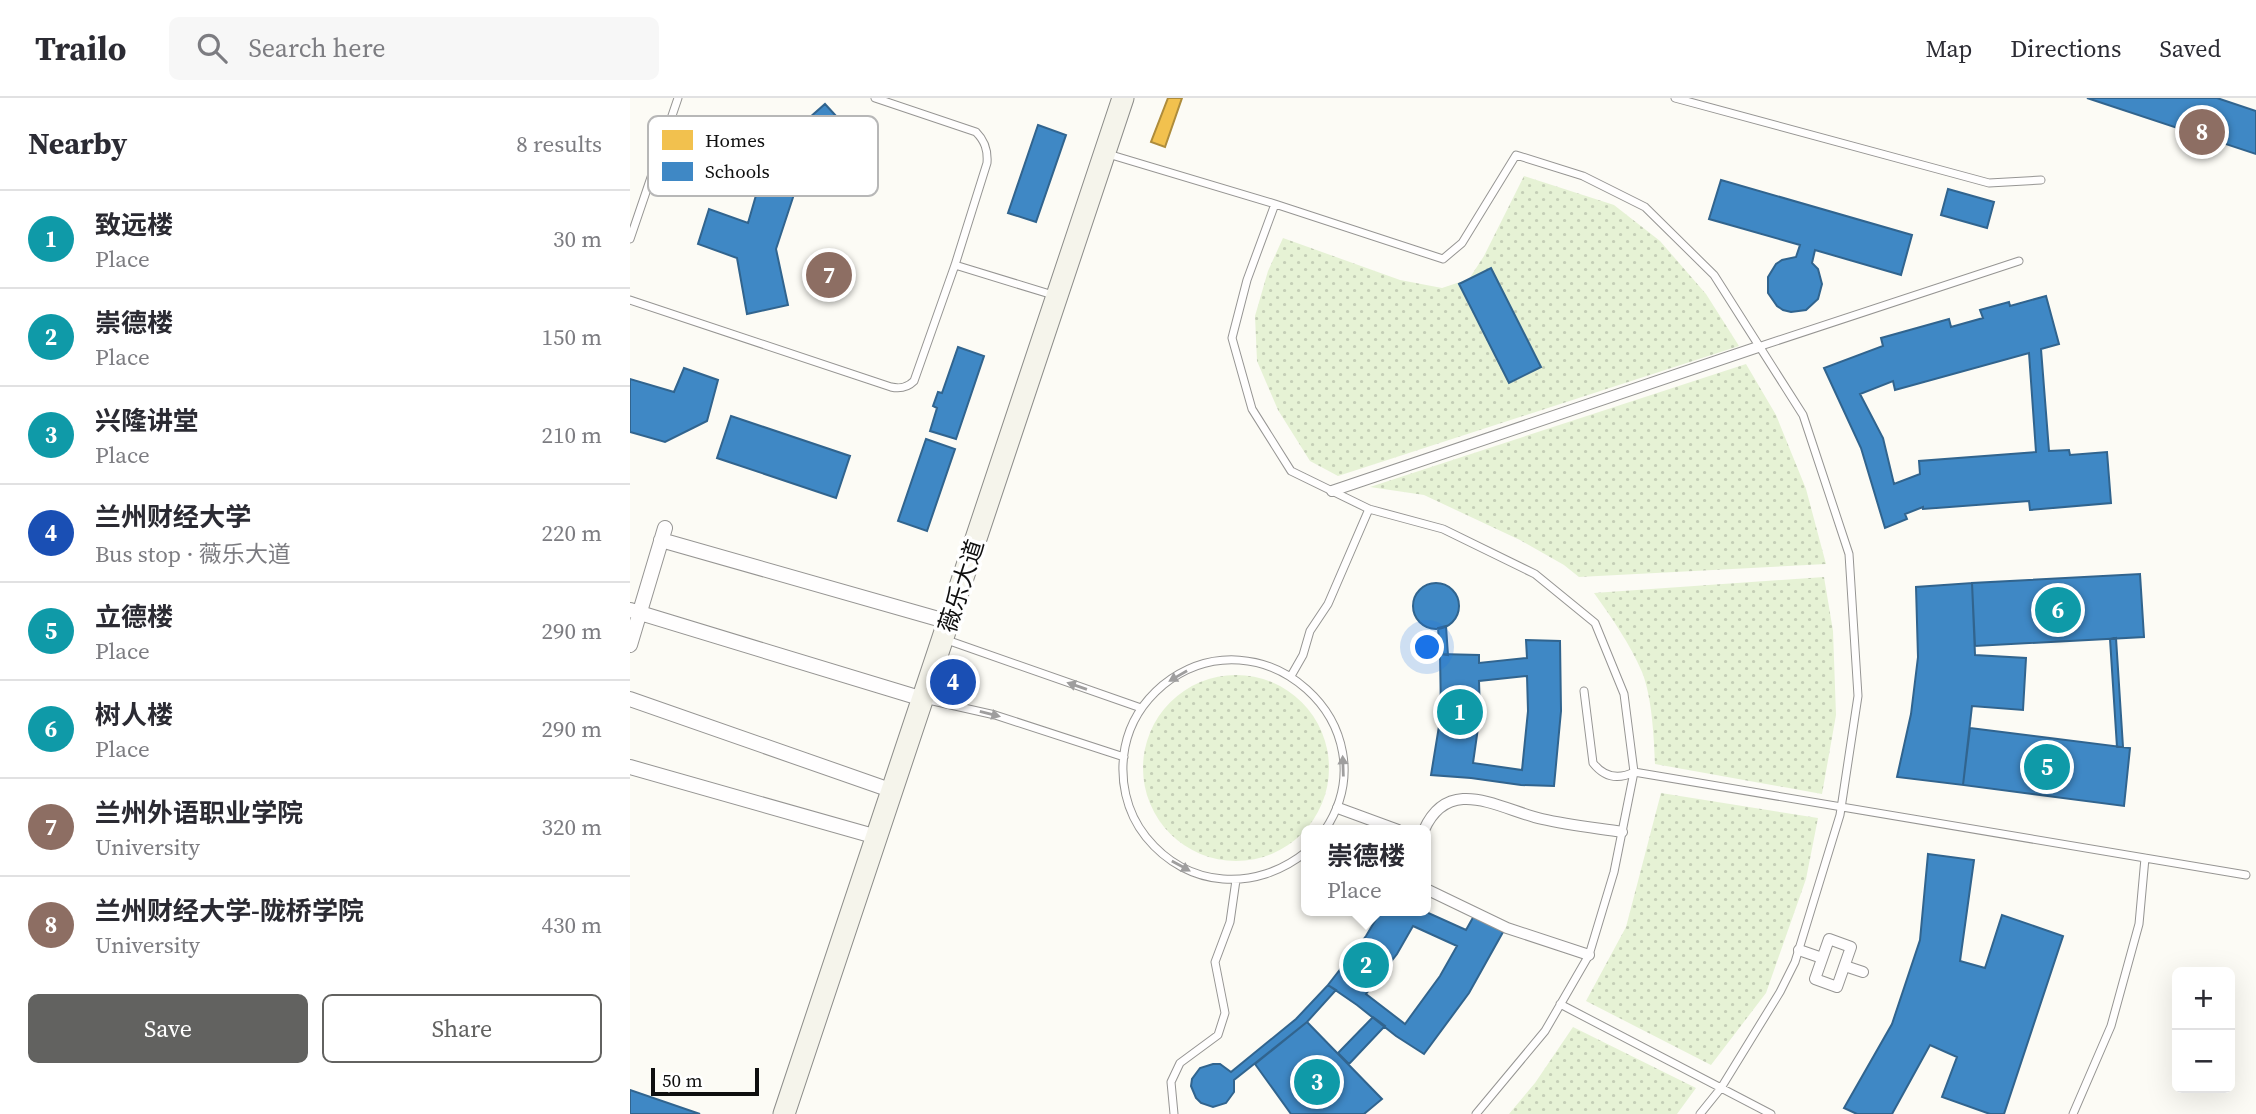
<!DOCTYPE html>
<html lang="en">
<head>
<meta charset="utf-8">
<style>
	:root { --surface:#fff; --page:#f7f7f7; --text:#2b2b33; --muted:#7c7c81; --line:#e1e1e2; --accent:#626260 }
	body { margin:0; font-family:"Source Serif 4","Noto Sans SC",serif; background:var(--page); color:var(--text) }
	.controls { position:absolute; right:21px; bottom:21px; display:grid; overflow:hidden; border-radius:10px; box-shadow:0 7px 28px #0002 }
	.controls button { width:63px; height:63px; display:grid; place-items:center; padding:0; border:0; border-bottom:2px solid var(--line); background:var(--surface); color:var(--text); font:35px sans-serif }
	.scale { position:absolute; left:21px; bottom:18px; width:108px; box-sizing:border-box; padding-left:7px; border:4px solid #0f0f0f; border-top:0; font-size:19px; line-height:24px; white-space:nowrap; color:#0f0f0f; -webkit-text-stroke:5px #fff; paint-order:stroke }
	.you { position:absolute; left:798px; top:550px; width:24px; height:24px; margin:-18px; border:5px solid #fff; border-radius:50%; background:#1a73e8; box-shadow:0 0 0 10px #1a73e833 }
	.badge { display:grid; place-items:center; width:46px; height:46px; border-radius:50%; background:var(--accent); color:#fff; font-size:23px; font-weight:700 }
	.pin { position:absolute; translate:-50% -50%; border:4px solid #fff; box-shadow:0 2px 7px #0006 }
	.popup { position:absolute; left:671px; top:727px; width:130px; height:91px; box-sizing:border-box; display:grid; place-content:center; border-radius:10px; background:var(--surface); filter:drop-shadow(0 2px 5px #0005); font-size:23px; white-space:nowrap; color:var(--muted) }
	.popup b { font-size:26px; color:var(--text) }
	.popup::after { content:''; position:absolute; left:50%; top:100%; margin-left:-14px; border:14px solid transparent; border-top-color:var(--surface) }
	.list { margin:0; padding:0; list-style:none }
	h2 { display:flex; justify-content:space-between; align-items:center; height:91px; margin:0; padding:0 28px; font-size:30px }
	h2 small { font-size:23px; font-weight:400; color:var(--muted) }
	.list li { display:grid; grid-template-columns:46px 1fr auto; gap:21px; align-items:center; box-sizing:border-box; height:98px; padding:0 28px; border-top:2px solid var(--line) }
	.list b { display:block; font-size:26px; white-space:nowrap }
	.list p { margin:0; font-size:23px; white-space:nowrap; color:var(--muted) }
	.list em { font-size:23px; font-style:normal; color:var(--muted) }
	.actions { display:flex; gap:14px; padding:21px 28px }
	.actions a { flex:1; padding:16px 0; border:2px solid var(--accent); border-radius:10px; text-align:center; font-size:24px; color:var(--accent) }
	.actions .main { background:var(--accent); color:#fff }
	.icon { flex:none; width:38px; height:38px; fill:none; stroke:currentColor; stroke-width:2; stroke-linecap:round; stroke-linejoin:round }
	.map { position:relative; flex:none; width:1626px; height:1016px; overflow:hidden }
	header { display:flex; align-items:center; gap:42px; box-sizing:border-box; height:98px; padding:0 35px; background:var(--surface); border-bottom:2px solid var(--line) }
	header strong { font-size:33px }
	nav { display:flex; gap:38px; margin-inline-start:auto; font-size:24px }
	.search { width:490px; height:63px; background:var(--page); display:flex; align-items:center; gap:18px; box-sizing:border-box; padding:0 24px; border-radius:10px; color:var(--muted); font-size:26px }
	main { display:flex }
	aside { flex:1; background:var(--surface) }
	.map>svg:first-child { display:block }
	.grass { fill:url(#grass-dots) }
	.homes { fill:#f2c14e; stroke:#ae8c3b; stroke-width:2 }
	.schools { fill:#3f88c5; stroke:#31648e; stroke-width:2; fill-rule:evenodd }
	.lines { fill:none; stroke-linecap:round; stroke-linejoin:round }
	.service-casing { stroke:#969593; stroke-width:9 }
	.pedestrian-casing { stroke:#969593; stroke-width:12 }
	.minor-casing { stroke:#969593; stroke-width:16 }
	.secondary-casing { stroke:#8c8c89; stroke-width:23 }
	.service { stroke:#fffefe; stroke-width:7 }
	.pedestrian { stroke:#fffefe; stroke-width:10 }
	.minor { stroke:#fffefe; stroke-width:14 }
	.secondary { stroke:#f5f4eb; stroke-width:21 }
	.oneway { fill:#9f9e9e }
	.labels { text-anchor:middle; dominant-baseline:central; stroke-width:7; stroke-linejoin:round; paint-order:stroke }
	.street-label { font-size:24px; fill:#0f0f0f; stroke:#fff }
	.key { fill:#fff; stroke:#b7b7b7; stroke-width:2 }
	.key-label { font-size:19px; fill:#0f0f0f }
</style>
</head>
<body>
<header>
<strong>Trailo</strong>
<div class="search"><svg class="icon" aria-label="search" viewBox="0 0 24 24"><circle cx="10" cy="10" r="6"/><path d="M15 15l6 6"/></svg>Search here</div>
<nav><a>Map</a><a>Directions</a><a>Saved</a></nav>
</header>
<main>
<aside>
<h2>Nearby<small>8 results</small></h2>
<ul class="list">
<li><span class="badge" style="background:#0f9aa8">1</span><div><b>致远楼</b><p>Place</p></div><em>30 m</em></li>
<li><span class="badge" style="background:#0f9aa8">2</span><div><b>崇德楼</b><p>Place</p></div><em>150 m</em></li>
<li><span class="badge" style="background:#0f9aa8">3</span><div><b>兴隆讲堂</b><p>Place</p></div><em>210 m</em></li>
<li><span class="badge" style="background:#1a4fb4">4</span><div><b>兰州财经大学</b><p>Bus stop · 薇乐大道</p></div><em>220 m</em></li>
<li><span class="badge" style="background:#0f9aa8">5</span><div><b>立德楼</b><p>Place</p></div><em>290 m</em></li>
<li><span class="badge" style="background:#0f9aa8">6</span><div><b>树人楼</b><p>Place</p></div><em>290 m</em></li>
<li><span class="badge" style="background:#8d6e63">7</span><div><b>兰州外语职业学院</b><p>University</p></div><em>320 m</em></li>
<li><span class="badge" style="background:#8d6e63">8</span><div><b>兰州财经大学-陇桥学院</b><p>University</p></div><em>430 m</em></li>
</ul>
<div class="actions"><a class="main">Save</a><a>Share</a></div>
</aside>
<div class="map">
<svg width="1626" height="1016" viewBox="0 0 1626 1016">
	<defs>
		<pattern id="grass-dots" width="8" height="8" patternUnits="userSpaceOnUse" patternTransform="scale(1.75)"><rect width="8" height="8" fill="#e6f2d5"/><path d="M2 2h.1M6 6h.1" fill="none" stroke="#c4ceb6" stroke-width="1.8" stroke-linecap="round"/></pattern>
	</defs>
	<rect width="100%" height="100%" fill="#fcfbf5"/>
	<path class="grass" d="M894,78L984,107L1030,143L1076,196L1109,248L708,378L680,363L648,312L627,263L625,218L638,173L653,140L770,182L812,190L839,181L854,158Z
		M1116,266L1146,317L1176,391L1196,466L949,479L934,467L890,442L794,397L740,389Z
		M1194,479L1203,533L1206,617L1192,696L1025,666C1024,639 1022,599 1012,574C1000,546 982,520 964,495Z
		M513 670a93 93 0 1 1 186 0a93 93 0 1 1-186 0Z
		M1031,695L1188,720L1176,781L1136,895L1081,967L956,903L996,829Z
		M943,929L1066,990L1047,1016H879L905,985Z"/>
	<path class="homes" d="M538,0H552L535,49L521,44Z"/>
	<path class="schools" d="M1457,0H1587L1626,13V56Z
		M195,6L218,31L172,72L146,151L158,207L117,216L107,160L68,146L79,111L118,125L133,73L98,62L109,29L153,43Z
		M408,27L436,37L406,124L378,115Z
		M1091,82L1282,137L1271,177L1185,152L1182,165L1188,171L1192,186L1188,201L1176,212L1161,214L1153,212L1147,208L1138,195V179L1146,166L1152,162L1166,159L1170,147L1079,121Z
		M1318,91L1364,104L1357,130L1311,117Z
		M861,170L911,269L879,285L829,186Z
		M1416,198L1429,246L1411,251L1419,353L1439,352L1440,357L1477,354L1481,405L1400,412L1399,403L1293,411V409L1275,416L1277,421L1255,430L1231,350L1194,270L1253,248L1251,240L1319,221L1321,229L1353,220L1350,212L1379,204L1380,208ZM1399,255L1406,354L1289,363L1290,376L1264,386L1253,340L1230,296L1263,283L1265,292Z
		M328,249L354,258L326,341L300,333L307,310L303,308L308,294L312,295Z
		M54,270L88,282L77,323L35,344L0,334V281L44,294Z
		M101,318L220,358L206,400L87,360Z
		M296,341L325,351L297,433L268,423Z
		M1510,476L1514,539L1345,548L1342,485Z
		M1342,485L1345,557L1396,560L1393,612L1342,608L1333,687L1267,679L1281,616L1288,559L1286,489Z
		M783 508a23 23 0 1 1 46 0a23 23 0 1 1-46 0Z
		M816,528L818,557L810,556L808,530Z
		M1486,540L1493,649H1487L1480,541Z
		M896,542L930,543L931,613L924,688L891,687L841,680L801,677L811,616L810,556L849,557V565L897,560ZM897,578L898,613L892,672L843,665L850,616L849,583Z
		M1340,630L1500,650L1494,708L1333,687Z
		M1298,756L1344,762L1330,863L1355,870L1372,817L1433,838L1374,1016H1360L1312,999L1327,959L1300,947L1262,1016H1227L1214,1010L1262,926L1290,842Z
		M751,813H794L836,832L845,816L873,834L839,895L794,956L766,938L727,907L698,887L736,838ZM783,828L827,848L810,878L775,926L736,896L767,856Z
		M698,887L706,892L677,924L604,982V994L596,1005L583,1009L571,1005L566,1000L561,988L562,981L570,970L583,966H590L601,974L666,921Z
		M743,919L755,928L719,966L708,955Z
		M677,924L752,1001L734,1016H661L625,966Z
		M0,992L70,1016H0Z"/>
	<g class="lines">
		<defs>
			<path id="service" d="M1045,0L1359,85L1411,82
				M478,56L645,106
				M0,141L48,0
				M325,167L423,197
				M0,202L261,289C270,291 277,290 284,283L325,167L357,65C358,52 355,43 346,34L245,0
				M1128,249L1389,163
				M314,541L511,610
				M661,578L673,557L680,533L698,506L739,411
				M954,593L963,665C974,679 988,682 1004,674L1616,777
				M294,601L365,617L494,659
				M676,754C626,794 558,791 516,739C496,714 489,681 495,649C500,624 514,603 533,587C631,509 764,628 695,732
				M930,906L1141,1016
				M544,1016L541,984L550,965L588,937L595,915L585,864L600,824L606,782
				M846,1016L915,933L959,857L984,774L1004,674L994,596L965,525L905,476L813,431L739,411L661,373L622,311L602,240L617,182L645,106L813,161L832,145L886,57L953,78L1015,109L1084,177L1173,317L1219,456L1228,598L1210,717L1165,864L1150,894L1091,990L1070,1016
				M1443,1016L1481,928L1509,826L1515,760"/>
			<path id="pedestrian" d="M702,393L1128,249
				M708,710L768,732
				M794,732C819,676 869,711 912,721C938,727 966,730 992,734
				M796,791L877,830L959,857
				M1199,841L1221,849L1207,889L1185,881Z
				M1169,852L1192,860
				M1215,868L1233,874"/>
			<path id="minor" d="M31,442L319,524
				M0,512L293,601
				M0,547L35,430
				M0,601L263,693
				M0,669L247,739"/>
			<path id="secondary" d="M154,1016L493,0"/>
		</defs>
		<use href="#service" class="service-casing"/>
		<use href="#pedestrian" class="pedestrian-casing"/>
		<use href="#minor" class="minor-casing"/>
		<use href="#secondary" class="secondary-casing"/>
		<use href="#service" class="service"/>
		<use href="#pedestrian" class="pedestrian"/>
		<use href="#minor" class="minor"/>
		<use href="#secondary" class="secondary"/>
	</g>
	<defs><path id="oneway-solid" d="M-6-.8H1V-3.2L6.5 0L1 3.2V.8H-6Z" transform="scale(1.75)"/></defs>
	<g class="oneway">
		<use href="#oneway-solid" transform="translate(548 578) rotate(150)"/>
		<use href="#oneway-solid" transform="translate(447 588) rotate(-161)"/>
		<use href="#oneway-solid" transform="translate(360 616) rotate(14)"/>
		<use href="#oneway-solid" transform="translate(713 668) rotate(-92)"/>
		<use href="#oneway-solid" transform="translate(551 768) rotate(29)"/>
	</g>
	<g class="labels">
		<g class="street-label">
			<text transform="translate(331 488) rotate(-72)">薇乐大道</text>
		</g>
	</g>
	<rect x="18" y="18" width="230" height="80" rx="10" class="key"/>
	<rect x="32" y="32" width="31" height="20" fill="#f2c14e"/>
	<rect x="32" y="64" width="31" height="19" fill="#3f88c5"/>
	<g class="key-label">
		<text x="75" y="49">Homes</text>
		<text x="75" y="80">Schools</text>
	</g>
</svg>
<div class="controls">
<button>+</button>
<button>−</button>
</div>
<div class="scale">50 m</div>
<div class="you"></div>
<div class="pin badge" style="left:830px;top:614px;background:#0f9aa8">1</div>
<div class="pin badge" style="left:736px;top:867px;background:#0f9aa8">2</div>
<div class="popup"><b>崇德楼</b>Place</div>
<div class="pin badge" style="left:687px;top:984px;background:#0f9aa8">3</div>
<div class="pin badge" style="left:323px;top:584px;background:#1a4fb4">4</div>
<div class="pin badge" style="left:1417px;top:669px;background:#0f9aa8">5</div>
<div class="pin badge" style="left:1428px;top:512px;background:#0f9aa8">6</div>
<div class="pin badge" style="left:199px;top:177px;background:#8d6e63">7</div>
<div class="pin badge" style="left:1572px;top:34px;background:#8d6e63">8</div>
</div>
</main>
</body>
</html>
